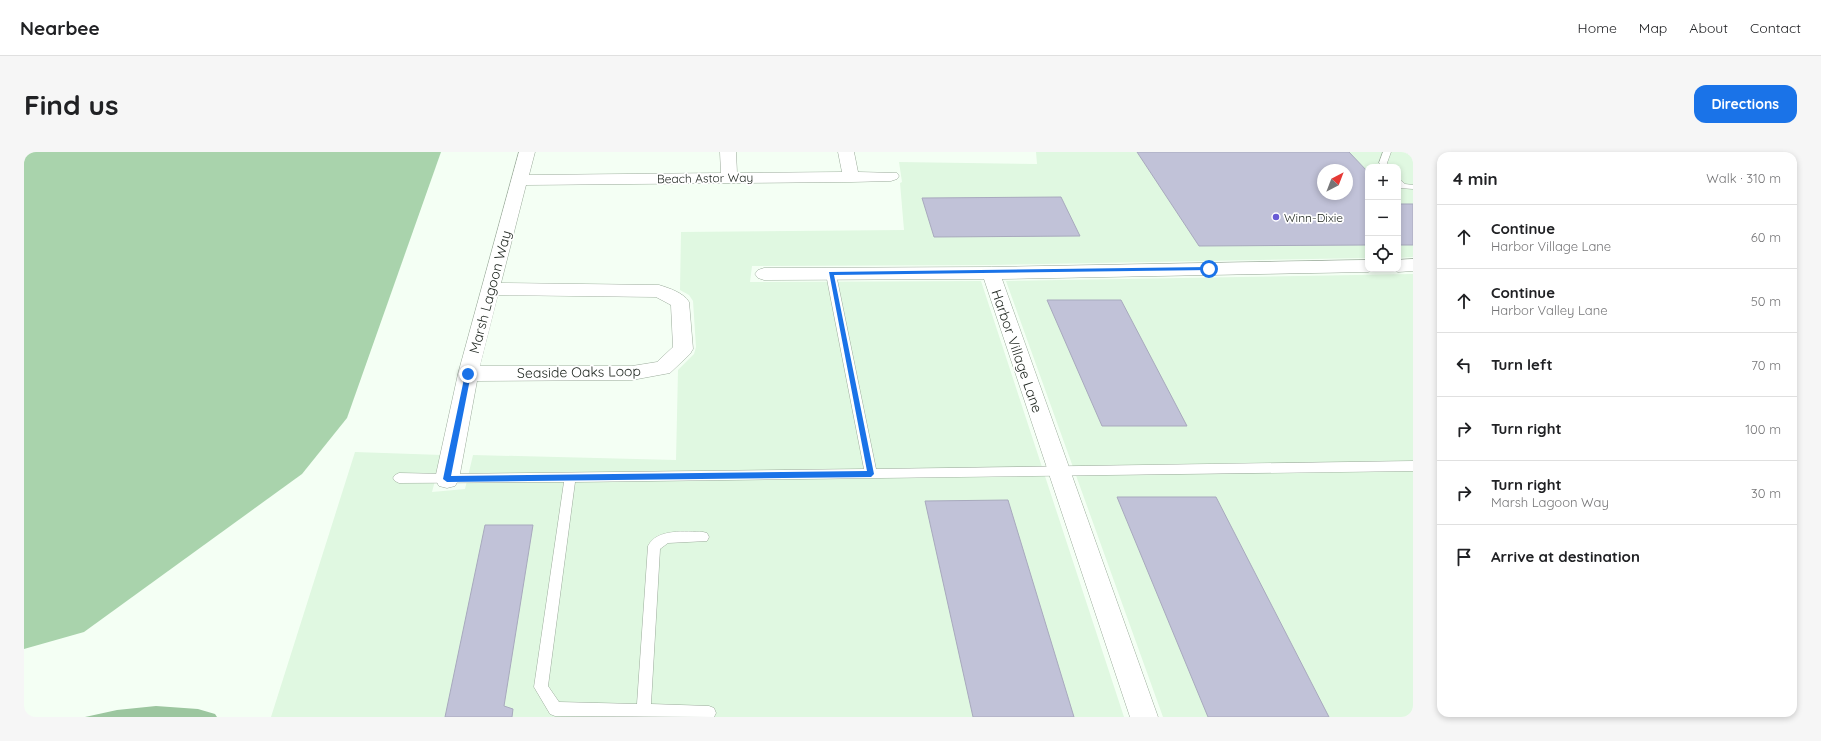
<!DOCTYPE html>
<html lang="en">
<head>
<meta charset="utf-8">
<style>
	:root { --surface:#fff; --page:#f6f6f6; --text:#202124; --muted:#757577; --line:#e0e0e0; --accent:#1a73e8 }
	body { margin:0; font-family:Quicksand,sans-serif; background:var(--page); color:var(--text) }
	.controls { position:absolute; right:12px; top:12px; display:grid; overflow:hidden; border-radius:8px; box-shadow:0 2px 6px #0003 }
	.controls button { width:36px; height:36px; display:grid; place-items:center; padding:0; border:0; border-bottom:1px solid var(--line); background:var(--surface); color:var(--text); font:20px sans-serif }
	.compass { position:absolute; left:1293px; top:12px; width:36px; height:36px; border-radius:50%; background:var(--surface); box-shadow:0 2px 6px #0003; rotate:42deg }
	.stop { position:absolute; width:12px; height:12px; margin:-9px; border:3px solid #1a73e8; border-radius:50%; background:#fff }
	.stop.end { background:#1a73e8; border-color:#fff; box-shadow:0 1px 4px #0008 }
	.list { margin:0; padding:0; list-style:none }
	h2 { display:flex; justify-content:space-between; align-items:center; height:52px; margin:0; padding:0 16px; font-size:17px }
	h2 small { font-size:13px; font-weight:400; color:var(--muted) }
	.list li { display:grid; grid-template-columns:26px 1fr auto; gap:12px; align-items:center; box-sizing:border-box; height:64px; padding:0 16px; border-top:1px solid var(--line) }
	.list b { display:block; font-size:15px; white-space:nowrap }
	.list p { margin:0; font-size:13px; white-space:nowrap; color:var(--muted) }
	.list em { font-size:13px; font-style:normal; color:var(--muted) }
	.icon { flex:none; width:22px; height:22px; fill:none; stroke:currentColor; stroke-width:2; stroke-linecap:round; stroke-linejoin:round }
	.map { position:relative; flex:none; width:1389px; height:565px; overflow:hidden; border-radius:12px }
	header { display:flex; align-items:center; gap:24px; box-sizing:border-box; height:56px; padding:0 20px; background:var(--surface); border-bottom:1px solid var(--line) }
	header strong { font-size:19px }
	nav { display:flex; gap:22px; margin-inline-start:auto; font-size:14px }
	.intro { display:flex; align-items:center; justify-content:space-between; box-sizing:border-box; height:96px; padding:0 24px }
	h1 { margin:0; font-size:28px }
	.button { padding:10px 18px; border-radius:12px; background:var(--accent); color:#fff; font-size:14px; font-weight:700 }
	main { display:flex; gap:24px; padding:0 24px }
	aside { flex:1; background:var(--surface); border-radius:12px; box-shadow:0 2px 6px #0003 }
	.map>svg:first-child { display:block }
	.built { fill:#e0f8e1; fill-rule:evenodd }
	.forest { fill:#a9d3ac }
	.water { fill:#9cc69f }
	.building { fill:#c1c2d8; stroke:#a8a9bd; fill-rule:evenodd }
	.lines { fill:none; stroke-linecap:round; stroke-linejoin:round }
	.lane-casing { stroke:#9cac9c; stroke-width:1 }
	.street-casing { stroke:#9cac9c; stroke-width:1 }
	.lane { fill:#fff; fill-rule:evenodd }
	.street { fill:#fff; fill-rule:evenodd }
	.route { fill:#1a73e8 }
	.poi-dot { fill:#685bd5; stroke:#fff; stroke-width:1.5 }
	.labels { text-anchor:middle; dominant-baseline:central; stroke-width:3.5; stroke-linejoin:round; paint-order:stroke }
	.far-street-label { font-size:12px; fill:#222923; stroke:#fff }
	.far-poi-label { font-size:12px; fill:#222923; stroke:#fff; text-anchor:start }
	.street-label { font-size:14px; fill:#222923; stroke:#fff }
</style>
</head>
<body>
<header>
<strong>Nearbee</strong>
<nav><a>Home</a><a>Map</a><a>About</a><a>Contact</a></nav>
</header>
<div class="intro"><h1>Find us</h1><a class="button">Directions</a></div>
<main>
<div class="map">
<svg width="1389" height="565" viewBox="0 0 1389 565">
	<rect width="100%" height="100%" fill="#f4fff4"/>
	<path class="built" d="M1012,0H1389V105L1374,106V15H1344V106L965,113L728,114L726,130L957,129L1100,565H247L331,300L418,303L408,340L441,337L449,303L652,308L654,218L670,202L672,195L669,149L665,143L656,138L657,80L880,78L876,31L878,30L875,10L1013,12ZM1299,18H1323V42H1299Z
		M1389,122V565H1139L982,129Z"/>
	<path class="forest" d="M0,0H417L323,266L278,322L60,480L0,497Z"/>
	<path class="water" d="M132,554L174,557L191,562L193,565H61L93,558Z"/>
	<path class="building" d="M1113,0H1325L1344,20V93L1175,94ZM1299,18H1323V42H1299Z
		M1037,45L1056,84L910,85L898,46Z
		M1374,50L1376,52H1389V93H1374Z
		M1023,148H1097L1163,274H1078Z
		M1093,345H1192L1305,565H1184Z
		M984,348L1050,565H949L901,349Z
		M461,373H509L480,554L489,557L488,565H421Z"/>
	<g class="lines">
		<defs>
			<path id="lane" d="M1359,0H1367L1363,11L1367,15H1359L1355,11Z
				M1382,0H1389V3Z
				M1374,26L1381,32L1389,33V37L1376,36L1374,33Z
				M807,119L812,122L852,317L1389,309V319L551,330L524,534L535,550L613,552L624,394C633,376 662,380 679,380L683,381L685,385L683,389L644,391L636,397L627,552L685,554L690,556L692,561L690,565L531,564L526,562L510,535L540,330L375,331L371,329L369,326L371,323L375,321L423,322L840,317L802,122Z"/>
			<path id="street" d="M495,0H511L505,23L697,21L696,0H712L713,21L818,20L814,0H830L834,20L873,21L875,24L873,27L867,29L827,30L502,33L477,131L635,133C645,136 660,141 665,150L669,197L666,202L646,221L608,228L453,229L435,327L431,334L423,336L415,334L411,327L434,222ZM474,143L632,145L647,153L649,195L633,210L608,214H456Z
				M1389,107V119L1374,120L1367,117H1374V108Z
				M1344,108V117L1350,118L1344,120L978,127L1134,565H1106L960,127L740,128L734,126L731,122L734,118L740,116L967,115Z"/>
		</defs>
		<use href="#lane" class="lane-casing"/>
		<use href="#street" class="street-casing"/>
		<use href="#lane" class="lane"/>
		<use href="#street" class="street"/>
	</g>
	<path class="route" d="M1185,115L1187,116V118L810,123L850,322L847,325L423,330L419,327L441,222L444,220L447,222L427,324L843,319L805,120Z"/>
	<circle class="poi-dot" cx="1252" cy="65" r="4"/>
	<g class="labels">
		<g class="far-street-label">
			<text transform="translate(681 26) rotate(-1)">Beach Astor Way</text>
		</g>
		<g class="far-poi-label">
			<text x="1260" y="65">Winn-Dixie</text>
		</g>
		<g class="street-label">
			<text transform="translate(466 140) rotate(-75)">Marsh Lagoon Way</text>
			<text transform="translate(993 199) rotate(71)">Harbor Village Lane</text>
			<text transform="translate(555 220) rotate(-1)">Seaside Oaks Loop</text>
		</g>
	</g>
</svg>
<div class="controls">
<button>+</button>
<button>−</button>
<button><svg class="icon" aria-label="locate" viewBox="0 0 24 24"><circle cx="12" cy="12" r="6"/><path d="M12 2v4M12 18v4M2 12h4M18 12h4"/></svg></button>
</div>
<svg class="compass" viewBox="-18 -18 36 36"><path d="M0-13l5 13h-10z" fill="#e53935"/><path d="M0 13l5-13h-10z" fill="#757577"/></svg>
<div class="stop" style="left:1185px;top:117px"></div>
<div class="stop end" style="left:444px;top:222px"></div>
</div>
<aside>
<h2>4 min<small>Walk · 310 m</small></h2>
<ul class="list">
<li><svg class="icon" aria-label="ahead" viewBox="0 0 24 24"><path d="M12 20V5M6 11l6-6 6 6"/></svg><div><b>Continue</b><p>Harbor Village Lane</p></div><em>60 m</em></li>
<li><svg class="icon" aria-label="ahead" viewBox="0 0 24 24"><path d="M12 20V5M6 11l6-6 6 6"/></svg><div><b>Continue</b><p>Harbor Valley Lane</p></div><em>50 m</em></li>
<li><svg class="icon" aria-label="left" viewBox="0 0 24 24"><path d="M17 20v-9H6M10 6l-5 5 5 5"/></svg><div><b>Turn left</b></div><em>70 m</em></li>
<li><svg class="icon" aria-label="right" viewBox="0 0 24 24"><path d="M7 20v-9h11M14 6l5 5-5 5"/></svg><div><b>Turn right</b></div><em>100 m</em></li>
<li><svg class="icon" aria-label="right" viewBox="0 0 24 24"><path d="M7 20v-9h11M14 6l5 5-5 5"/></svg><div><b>Turn right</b><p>Marsh Lagoon Way</p></div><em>30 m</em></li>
<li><svg class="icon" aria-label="arrive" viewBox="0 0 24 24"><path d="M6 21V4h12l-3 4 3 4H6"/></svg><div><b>Arrive at destination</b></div></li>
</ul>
</aside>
</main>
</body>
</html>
